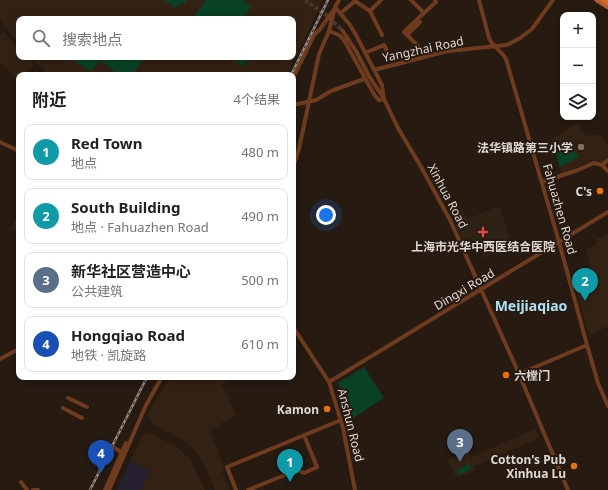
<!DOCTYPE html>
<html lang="zh">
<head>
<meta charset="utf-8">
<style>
	:root { --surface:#fff; --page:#f2f2f2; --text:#202124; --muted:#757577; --line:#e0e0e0; --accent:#db2777 }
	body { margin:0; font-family:"Noto Sans","Noto Sans SC",sans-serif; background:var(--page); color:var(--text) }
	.controls { position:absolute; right:12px; top:12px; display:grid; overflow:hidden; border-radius:8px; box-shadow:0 2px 10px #0003 }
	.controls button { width:36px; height:36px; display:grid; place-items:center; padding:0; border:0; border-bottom:1px solid var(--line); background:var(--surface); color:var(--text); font:20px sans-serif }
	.you { position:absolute; left:326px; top:215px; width:14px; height:14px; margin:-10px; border:3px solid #fff; border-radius:50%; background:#1a73e8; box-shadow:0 0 0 6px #1a73e833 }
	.badge { display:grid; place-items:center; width:26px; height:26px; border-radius:50%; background:var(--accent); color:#fff; font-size:13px; font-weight:700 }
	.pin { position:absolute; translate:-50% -33px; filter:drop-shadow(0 1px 2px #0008) }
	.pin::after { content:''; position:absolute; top:21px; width:14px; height:12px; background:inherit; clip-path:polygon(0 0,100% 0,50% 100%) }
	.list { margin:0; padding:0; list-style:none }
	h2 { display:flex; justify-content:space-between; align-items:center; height:52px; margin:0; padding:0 16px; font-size:17px }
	h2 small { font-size:13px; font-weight:400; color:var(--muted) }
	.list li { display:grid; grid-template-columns:26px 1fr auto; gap:12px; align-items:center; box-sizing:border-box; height:56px; margin:0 8px 8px; padding:0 8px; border:1px solid var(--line); border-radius:8px }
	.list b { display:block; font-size:15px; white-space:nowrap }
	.list p { margin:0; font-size:13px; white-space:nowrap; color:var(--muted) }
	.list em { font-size:13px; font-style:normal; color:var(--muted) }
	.icon { flex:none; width:22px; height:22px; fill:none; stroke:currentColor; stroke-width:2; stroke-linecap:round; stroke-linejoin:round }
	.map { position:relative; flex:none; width:608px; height:490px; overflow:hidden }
	.search { position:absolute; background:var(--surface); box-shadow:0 2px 10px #0003; left:16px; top:16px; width:280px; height:44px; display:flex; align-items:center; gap:10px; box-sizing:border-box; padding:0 14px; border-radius:8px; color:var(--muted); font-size:15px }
	.panel { position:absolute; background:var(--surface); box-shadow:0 2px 10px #0003; left:16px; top:72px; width:280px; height:308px; border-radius:8px }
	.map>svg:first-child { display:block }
	.built { fill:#332214 }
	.industrial { fill:#252131 }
	.medical { fill:#2d2214 }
	.green { fill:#094126 }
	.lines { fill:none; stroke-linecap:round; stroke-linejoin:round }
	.minor-tunnel { stroke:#42362e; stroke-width:4; stroke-dasharray:4 2; stroke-linecap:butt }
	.minor { stroke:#6f3b1e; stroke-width:4 }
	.major { stroke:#b45e2d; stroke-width:5 }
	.highway { stroke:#d16a2c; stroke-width:5.5 }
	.rail-casing { stroke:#958b84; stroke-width:2.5 }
	.rail { stroke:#261a11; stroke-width:1; stroke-dasharray:3; stroke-linecap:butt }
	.education-dot { fill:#8d6e63; stroke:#261a11; stroke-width:1.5 }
	.food-dot { fill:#e8710a; stroke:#261a11; stroke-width:1.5 }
	.health-dot { fill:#e0444e; stroke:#261a11; stroke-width:1.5 }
	.labels { text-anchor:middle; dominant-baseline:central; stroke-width:4; stroke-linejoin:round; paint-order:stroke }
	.street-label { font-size:12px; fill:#dfd7d1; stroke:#261a11 }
	.poi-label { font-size:12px; font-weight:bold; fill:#dfd7d1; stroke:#261a11; text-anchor:end }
	.quarter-label { font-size:14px; font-weight:bold; fill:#aee0f6; stroke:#261a11 }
</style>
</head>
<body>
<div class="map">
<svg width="608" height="490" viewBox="0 0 608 490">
	<rect width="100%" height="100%" fill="#261a11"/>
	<path class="built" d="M0,0H323L287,75H43L44,70L32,57H293V19H19V43L0,20Z
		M3,32L19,49V57H26L34,65L26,75H19V81L0,63V36Z
		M577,123L586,136L600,135L608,145V157L602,163L596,161L590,162L562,174L551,139L567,130Z
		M19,212V233L11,229Z
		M608,233V326L589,336L575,288L584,284L592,276L586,249L596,244L597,239Z
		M170,377H236L222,384L236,415L210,430L225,471L222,472L230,490H215L205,466L197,452L181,439L153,424L149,419V412Z
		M535,429L539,438L474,466L475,470L456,477L448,460L468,452L471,457Z
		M144,433H149L168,442L180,450L190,459L205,490H141L150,470L130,461Z"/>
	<path class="industrial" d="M130,461L150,470L141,490H117Z"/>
	<path class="medical" d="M500,206L512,247L483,258L477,244L466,249L450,213L462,208L467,219Z"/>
	<path class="green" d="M164,0H187L184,4L181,2L176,8Z
		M206,0H243L251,6L242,19H192Z
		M68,57H143L145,58L132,75H119L100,60L91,71Z
		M239,57H249L243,66L236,61Z
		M568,139L579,157L560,167L554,149Z
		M364,367L384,398L350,420L338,383Z
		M469,464L471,469L459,475L457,470Z"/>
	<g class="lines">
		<path class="minor-tunnel" d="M305,0L326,15L342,30"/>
		<path class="minor" d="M381,0L370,11L382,35
			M411,0L424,13L404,32L419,47L423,57
			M479,0L489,38C492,46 501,50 506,59L559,242L587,345L598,383L608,406
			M335,7L350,25L356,35L382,85L384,99
			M341,13L355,1L370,11
			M424,13L436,2L435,0
			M342,30L356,51L369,76L384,99L398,128L420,165L450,220L519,374L568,490
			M329,31L339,35L344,40L375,96L379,100L384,99
			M408,34L420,22
			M365,53L384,45L391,59
			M374,70L448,51L507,45L520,38L532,29L553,0
			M293,78L314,35L320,29L333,11
			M293,105L316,100L331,91L364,79
			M0,142L19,151
			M602,165L608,160
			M293,167L299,149L319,54L329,31L335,7L339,0
			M542,182L578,170L594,163L602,165L608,171
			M293,327L329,382L343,428L355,490
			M0,359L19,349
			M519,374L587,345
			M329,382L608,212
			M68,398L87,407
			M63,408L82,418
			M106,443L123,453
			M21,482L27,490
			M33,490H38
			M105,490L126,443
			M109,490L146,405L162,377
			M236,490L227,467L341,420
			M248,490L297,470L304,473L317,467L304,435"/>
		<path class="major" d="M597,0L608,7"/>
		<path class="highway" d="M604,0L608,2"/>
		<defs>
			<path id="rail" d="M291,75L328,0
				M90,490L147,377"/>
		</defs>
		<use href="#rail" class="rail-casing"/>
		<use href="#rail" class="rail"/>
	</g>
	<circle class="education-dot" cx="581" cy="147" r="4"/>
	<g class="food-dot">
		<circle cx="600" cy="191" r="4"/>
		<circle cx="506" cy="375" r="4"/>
		<circle cx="327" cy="409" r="4"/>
		<circle cx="574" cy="466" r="4"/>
	</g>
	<path class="health-dot" d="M481 226h4v4h4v4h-4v4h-4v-4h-4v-4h4z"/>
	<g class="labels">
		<g class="street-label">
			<text transform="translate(423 49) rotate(-12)">Yangzhai Road</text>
			<text transform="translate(448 196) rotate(62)">Xinhua Road</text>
			<text transform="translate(560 209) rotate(74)">Fahuazhen Road</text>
			<text transform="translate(464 289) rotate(-31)">Dingxi Road</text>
			<text transform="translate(351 425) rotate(76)">Anshun Road</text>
		</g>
		<g class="poi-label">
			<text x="573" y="147">法华镇路第三小学</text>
			<text x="592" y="191">C's</text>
			<text x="483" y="246" text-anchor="middle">上海市光华中西医结合医院</text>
			<text x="514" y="375" text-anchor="start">六樘门</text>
			<text x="319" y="409">Kamon</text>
			<text x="566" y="459">Cotton's Pub<tspan x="566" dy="14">Xinhua Lu</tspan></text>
		</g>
		<g class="quarter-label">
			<text x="531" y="305">Meijiaqiao</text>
		</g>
	</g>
</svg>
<div class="controls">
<button>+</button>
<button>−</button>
<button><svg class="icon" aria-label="layers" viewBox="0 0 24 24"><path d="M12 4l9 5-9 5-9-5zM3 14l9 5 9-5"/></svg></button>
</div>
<div class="you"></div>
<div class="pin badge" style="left:290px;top:482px;background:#0f9aa8">1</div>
<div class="pin badge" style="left:585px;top:301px;background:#0f9aa8">2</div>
<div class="pin badge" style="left:460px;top:462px;background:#5c6f8a">3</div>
<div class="pin badge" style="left:101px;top:473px;background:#1a4fb4">4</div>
<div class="search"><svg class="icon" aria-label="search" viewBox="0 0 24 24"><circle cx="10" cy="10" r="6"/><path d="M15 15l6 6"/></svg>搜索地点</div>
<section class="panel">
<h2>附近<small>4个结果</small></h2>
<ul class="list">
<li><span class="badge" style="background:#0f9aa8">1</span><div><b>Red Town</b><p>地点</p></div><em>480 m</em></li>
<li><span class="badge" style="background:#0f9aa8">2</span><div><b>South Building</b><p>地点 · Fahuazhen Road</p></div><em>490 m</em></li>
<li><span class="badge" style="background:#5c6f8a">3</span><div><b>新华社区营造中心</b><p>公共建筑</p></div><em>500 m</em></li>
<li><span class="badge" style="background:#1a4fb4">4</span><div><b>Hongqiao Road</b><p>地铁 · 凯旋路</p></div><em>610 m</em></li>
</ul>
</section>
</div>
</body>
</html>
